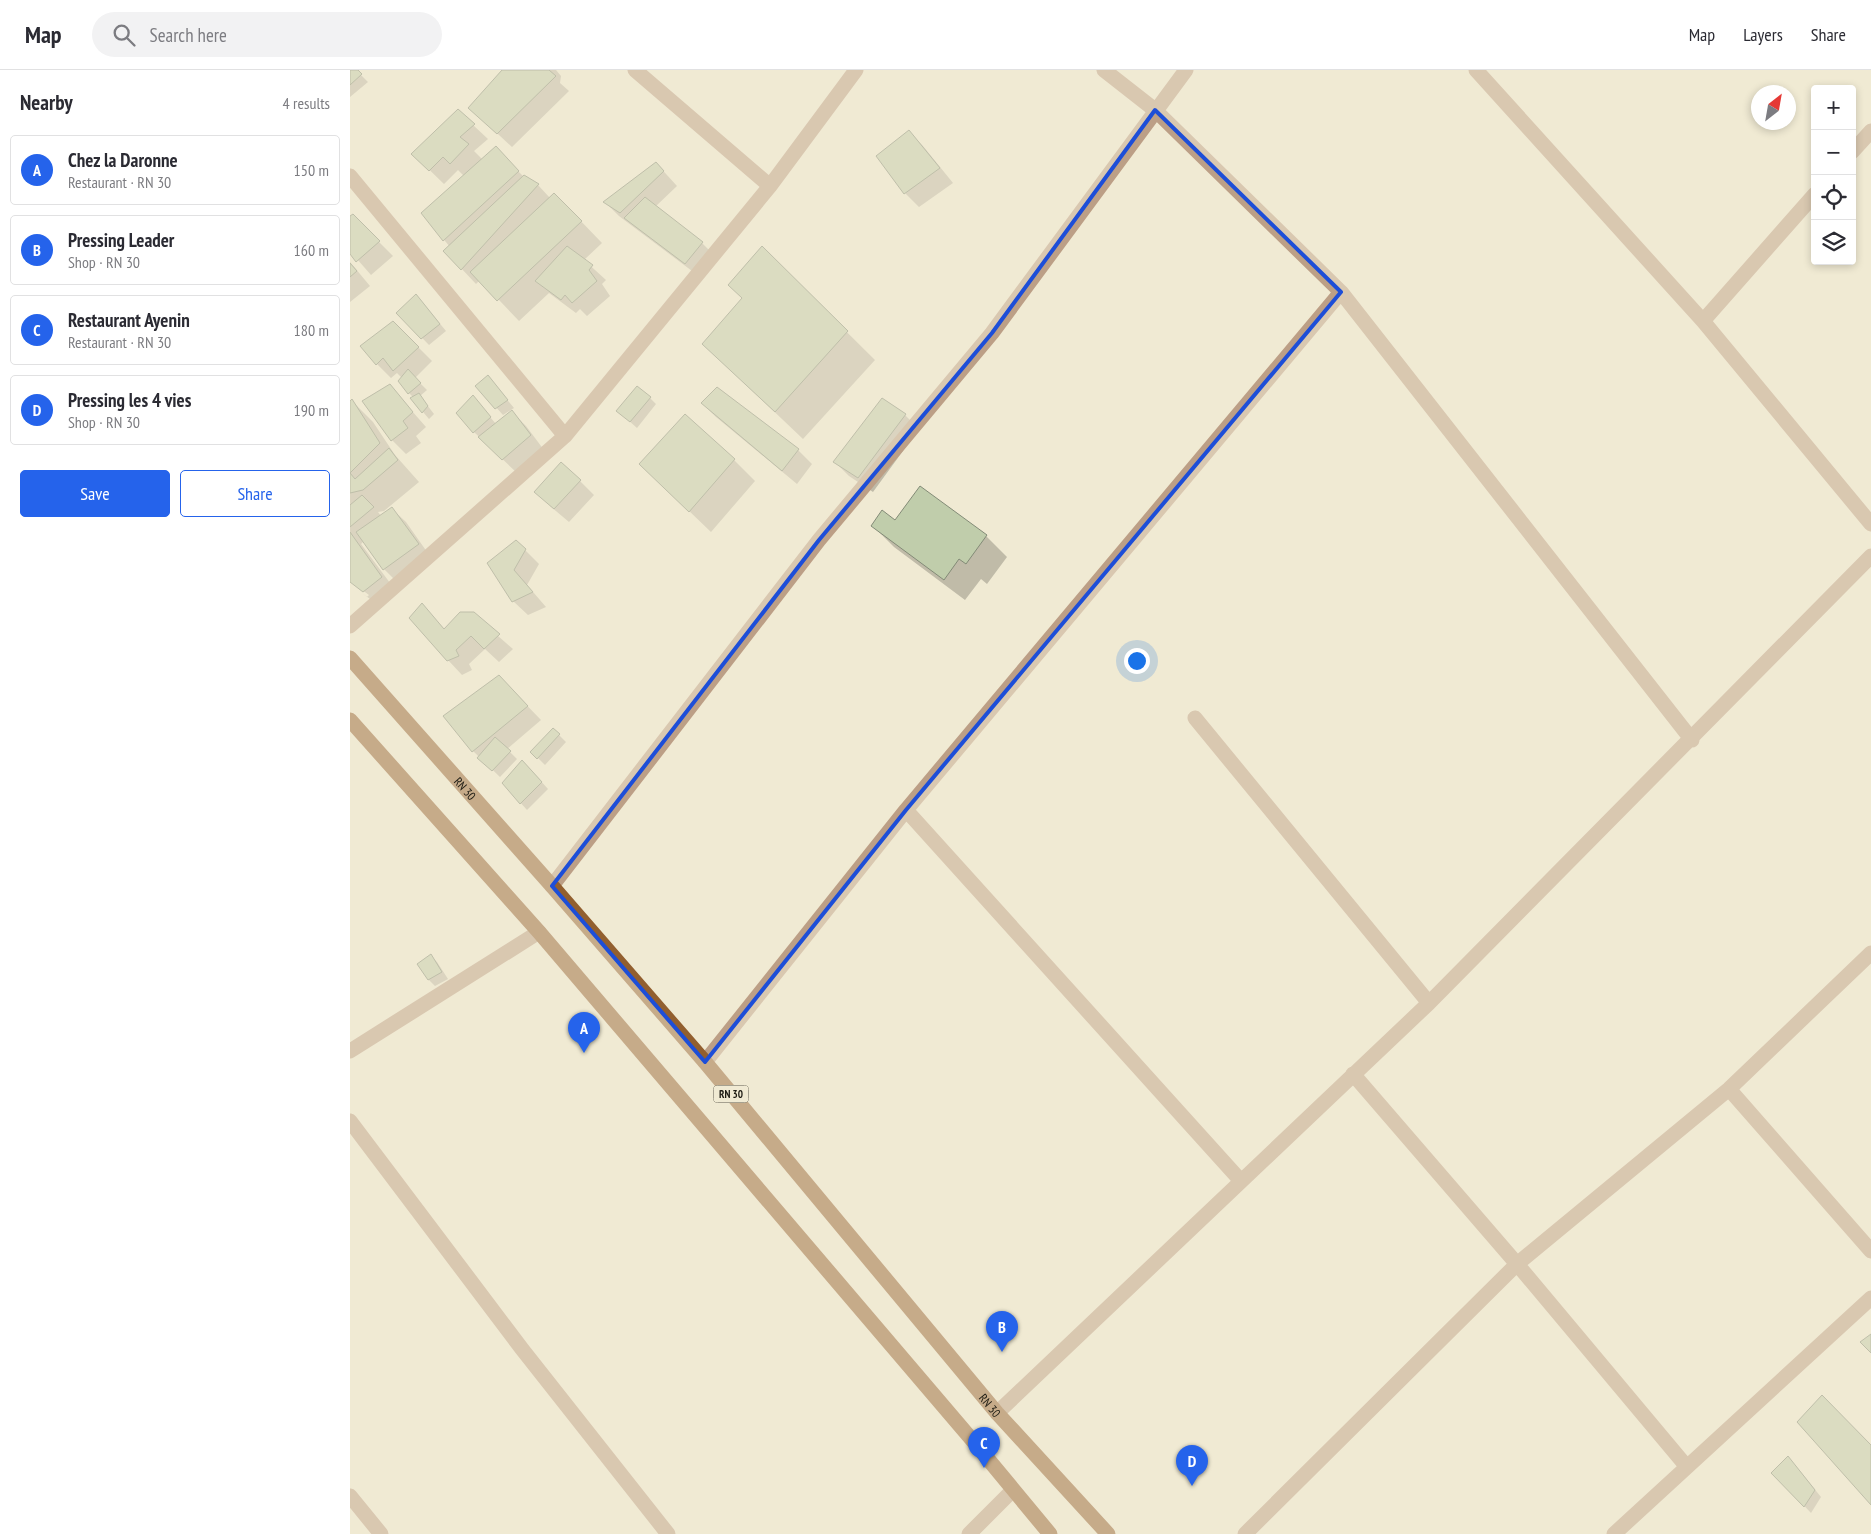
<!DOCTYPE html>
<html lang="en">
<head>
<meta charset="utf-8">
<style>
	:root { --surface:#fff; --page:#f2f2f3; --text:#2b2b33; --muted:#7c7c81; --line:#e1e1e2; --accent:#2563eb }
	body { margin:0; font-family:"PT Sans Narrow",sans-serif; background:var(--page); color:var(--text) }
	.controls { position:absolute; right:15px; top:15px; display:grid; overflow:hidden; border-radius:5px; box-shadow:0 2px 8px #0003 }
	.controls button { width:45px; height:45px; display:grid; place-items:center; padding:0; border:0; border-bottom:1px solid var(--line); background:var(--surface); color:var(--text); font:25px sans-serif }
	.compass { position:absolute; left:1401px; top:15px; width:45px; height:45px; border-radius:50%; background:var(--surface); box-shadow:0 2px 8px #0003; rotate:31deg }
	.you { position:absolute; left:786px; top:590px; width:18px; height:18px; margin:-12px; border:4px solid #fff; border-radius:50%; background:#1a73e8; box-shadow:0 0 0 8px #1a73e833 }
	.badge { display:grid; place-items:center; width:32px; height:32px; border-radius:50%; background:var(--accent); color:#fff; font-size:16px; font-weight:700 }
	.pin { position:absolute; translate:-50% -41px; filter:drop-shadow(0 1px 2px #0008) }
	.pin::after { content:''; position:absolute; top:26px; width:18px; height:15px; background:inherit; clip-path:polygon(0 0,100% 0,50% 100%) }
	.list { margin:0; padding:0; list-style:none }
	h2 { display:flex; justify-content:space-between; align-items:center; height:65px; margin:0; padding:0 20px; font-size:21px }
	h2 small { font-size:16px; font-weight:400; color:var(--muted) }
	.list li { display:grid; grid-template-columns:32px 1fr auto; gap:15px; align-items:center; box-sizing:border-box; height:70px; margin:0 10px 10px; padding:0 10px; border:1px solid var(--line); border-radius:5px }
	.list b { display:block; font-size:19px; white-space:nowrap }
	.list p { margin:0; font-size:16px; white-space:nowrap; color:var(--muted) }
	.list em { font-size:16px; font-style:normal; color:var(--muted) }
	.actions { display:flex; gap:10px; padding:15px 20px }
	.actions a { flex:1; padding:11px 0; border:1px solid var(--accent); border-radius:5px; text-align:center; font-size:18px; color:var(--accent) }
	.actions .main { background:var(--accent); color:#fff }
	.icon { flex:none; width:28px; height:28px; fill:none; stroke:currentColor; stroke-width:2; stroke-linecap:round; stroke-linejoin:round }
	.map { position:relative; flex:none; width:1521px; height:1464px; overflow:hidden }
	header { display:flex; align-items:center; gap:30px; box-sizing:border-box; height:70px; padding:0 25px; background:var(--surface); border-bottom:1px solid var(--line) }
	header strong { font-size:24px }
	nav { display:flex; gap:28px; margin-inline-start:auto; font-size:18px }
	.search { width:350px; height:45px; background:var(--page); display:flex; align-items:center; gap:12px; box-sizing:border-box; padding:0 18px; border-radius:28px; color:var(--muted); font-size:19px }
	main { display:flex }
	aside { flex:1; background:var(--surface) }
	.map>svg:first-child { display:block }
	.shadow { fill:#0003 }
	.building { fill:#c0cdab; stroke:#838b77 }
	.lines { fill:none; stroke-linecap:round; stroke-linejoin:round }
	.minor { stroke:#bc9f86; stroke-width:15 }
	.primary { stroke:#925f2f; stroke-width:15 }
	.marked { fill:none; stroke:#1d4ed8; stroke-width:4; stroke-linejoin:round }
	.labels { text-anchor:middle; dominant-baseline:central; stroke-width:5; stroke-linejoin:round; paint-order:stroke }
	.shield { fill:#f0ead3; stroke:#5c594d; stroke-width:1 }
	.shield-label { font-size:11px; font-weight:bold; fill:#1d1b13 }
	.street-label { font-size:12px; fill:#1d1b13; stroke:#f0ead3 }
</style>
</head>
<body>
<header>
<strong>Map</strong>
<div class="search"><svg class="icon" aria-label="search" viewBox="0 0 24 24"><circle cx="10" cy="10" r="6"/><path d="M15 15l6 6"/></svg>Search here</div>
<nav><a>Map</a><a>Layers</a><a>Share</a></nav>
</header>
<main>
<aside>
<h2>Nearby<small>4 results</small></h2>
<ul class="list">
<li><span class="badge">A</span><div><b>Chez la Daronne</b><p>Restaurant · RN 30</p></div><em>150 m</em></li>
<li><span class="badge">B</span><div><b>Pressing Leader</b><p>Shop · RN 30</p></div><em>160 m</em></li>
<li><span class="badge">C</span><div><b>Restaurant Ayenin</b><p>Restaurant · RN 30</p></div><em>180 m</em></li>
<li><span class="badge">D</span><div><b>Pressing les 4 vies</b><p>Shop · RN 30</p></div><em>190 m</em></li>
</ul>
<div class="actions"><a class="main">Save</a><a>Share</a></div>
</aside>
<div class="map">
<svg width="1521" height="1464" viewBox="0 0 1521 1464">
	<rect width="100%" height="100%" fill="#f0ead3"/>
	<path class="shadow" d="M0,0H6L18,12L0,27Z
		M153,0H206L211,6L210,13L219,21L162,77L120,38Z
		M108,41L138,69L124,81L132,89L159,92L174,107L188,115L200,128L225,145L252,173L234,190L256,210L252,214L260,226L237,246L230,239L226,243L199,223L169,251L130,210L126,214L95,181L100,177L72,143L114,106L108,100L94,114L63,84Z
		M559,62L573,76L603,113L569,137L555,123Z
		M306,93L327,116L305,137L352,173L366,187L350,207L269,146L255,132Z
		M3,146L43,186L21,205L0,181V148Z
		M412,178L525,290L453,369L353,274L393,229Z
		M0,192L20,216L0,232Z
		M72,232L96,261L79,275L48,243Z
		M43,252L82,291L65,308L77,320L70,326L84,344L79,349L62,329L64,328L59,323L52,308L47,303L41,308L27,294Z
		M144,314L164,338L153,345L127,316Z
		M40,316L76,357L66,366L71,373L56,384L42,370L14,332Z
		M300,328L306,334L287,358L268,341Z
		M532,329L555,345L569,359L523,422L499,406L485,392Z
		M2,331L23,352L45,385L69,412L34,441L28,442L31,446L41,438L56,452L82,489L48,513L34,499L14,471L11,474L46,521L28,535L12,523L17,527L19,525L0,511V332Z
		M352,333L448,380L462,394L447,414L366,347Z
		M129,334L146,354L162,342L176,356L194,380L167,403L124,362Z
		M384,390L405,411L361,462L312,415Z
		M230,411L244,425L219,452L200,436Z
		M545,452L636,466L657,487L637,514L631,509L615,530L544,477L523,456Z
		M166,471L189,494L177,515L196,537L178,545L163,531L138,493Z
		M72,535L95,560L123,544L163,579L149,592L135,579L119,594L122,600L112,605L98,590Z
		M163,621L191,650L157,679L167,689L150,707L123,681L95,647Z
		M203,659L216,672L195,695L182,682Z
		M179,698L198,719L177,740L153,713Z
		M81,886L87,892L98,909L85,916L79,910L69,894Z
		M1445,1395L1471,1427L1461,1443L1423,1403Z"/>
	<path class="building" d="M0,0H8L12,4L0,15Z
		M152,0H199L206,6L147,64L118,38Z
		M108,39L125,54L110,67L119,74L100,94L93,87L79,101L61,84Z
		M559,60L590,98L554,124L526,86Z
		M146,76L169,101L93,171L71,143Z
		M306,92L314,101L270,143L253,132Z
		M174,105L189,114L111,200L93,181Z
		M204,123L232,151L147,231L120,202Z
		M295,127L353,172L335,194L274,148Z
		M3,144L30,171L6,192L0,184V146Z
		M217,176L243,195L239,200L247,211L222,233L215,225L211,230L185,211Z
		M412,176L498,261L425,342L352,274L392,228L378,215Z
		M0,193L7,201L0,207Z
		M66,224L90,254L71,269L46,243Z
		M43,251L69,277L43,301L33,288L26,295L10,276Z
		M58,299L71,313L58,324L48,311Z
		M138,305L158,330L145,339L125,316Z
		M40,314L63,342L53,351L58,358L41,371L12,331Z
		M287,316L301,327L280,352L266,341Z
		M367,317L449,379L432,401L351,333Z
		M69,323L78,336L72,343L60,328Z
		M123,325L141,347L123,363L106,343Z
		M532,328L556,344L508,408L483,392Z
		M2,329L30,373L0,403L5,409L39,378L48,390L13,420L0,423V331Z
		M162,340L181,365L152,390L128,367Z
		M335,344L385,389L339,442L289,394Z
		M211,392L231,410L204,439L184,422Z
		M570,416L637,465L616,494L609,489L594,510L521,456L532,440L545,450Z
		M12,425L24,437L0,457V435Z
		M42,437L69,474L33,500L6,462Z
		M0,462L32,507L13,522L0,512Z
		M166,470L176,479L164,500L183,522L162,532L137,493Z
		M72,533L94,559L110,542H124L150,564L134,579L121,566L106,580L109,586L97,591L59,548Z
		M149,605L178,636L122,682L93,646Z
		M203,658L210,664L187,689L180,682Z
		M145,667L161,681L142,701L127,688Z
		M172,690L192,712L170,734L152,713Z
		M81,884L92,902L78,910L67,894Z
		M1521,1264V1283L1510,1272Z
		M1472,1325L1521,1375V1435L1447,1352Z
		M1438,1386L1465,1420L1454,1437L1421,1403Z"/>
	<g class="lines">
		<path class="minor" d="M285,0L420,116
			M754,0L805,40L991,222L1342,670
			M1126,0L1353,251L1521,454
			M1502,82L1521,61
			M0,106L215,366
			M1353,251L1465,124
			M0,556L215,366L420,116L506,0
			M845,648L1079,933
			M556,740L891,1111
			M202,816L469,470L642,263L836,0
			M0,981L189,862
			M355,992L556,740L991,222
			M1003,1004L1167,1194L1337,1397
			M1379,1019L1521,1181
			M0,1051L172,1279L318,1464
			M647,1343L1079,933L1521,486
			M0,1426L31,1464
			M619,1464L663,1420
			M895,1464L1167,1194L1379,1019L1521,883
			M1264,1464L1521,1228"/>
		<g class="primary">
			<path id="s1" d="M0,588L202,816L355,992L647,1343L758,1464"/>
			<path d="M0,650L189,862L623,1371L700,1464"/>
		</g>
	</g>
	<path d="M0 0H1521V1464H0ZM805,40L991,222L556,740L355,992L202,816L469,470L642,263Z" fill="#f0ead3" fill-opacity=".55" fill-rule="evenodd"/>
	<path class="marked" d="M805,40L991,222L556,740L355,992L202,816L469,470L642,263Z"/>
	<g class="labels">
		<rect class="shield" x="363.5" y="1015.5" width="35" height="17" rx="4"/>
		<g class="shield-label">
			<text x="381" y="1024">RN 30</text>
		</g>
		<g class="street-label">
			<text stroke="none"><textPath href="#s1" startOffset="174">RN 30</textPath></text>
			<text stroke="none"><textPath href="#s1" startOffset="984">RN 30</textPath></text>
		</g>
	</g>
</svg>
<div class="controls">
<button>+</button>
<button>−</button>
<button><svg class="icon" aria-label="locate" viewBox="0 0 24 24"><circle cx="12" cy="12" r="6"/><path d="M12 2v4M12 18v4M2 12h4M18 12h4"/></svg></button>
<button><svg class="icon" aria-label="layers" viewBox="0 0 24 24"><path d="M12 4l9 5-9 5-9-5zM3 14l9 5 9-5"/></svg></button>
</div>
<svg class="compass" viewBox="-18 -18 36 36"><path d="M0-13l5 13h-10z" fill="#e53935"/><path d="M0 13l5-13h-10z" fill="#7c7c81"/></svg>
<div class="you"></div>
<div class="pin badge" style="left:234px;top:983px">A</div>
<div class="pin badge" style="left:652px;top:1282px">B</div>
<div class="pin badge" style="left:634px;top:1398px">C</div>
<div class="pin badge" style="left:842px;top:1416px">D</div>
</div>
</main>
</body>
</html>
